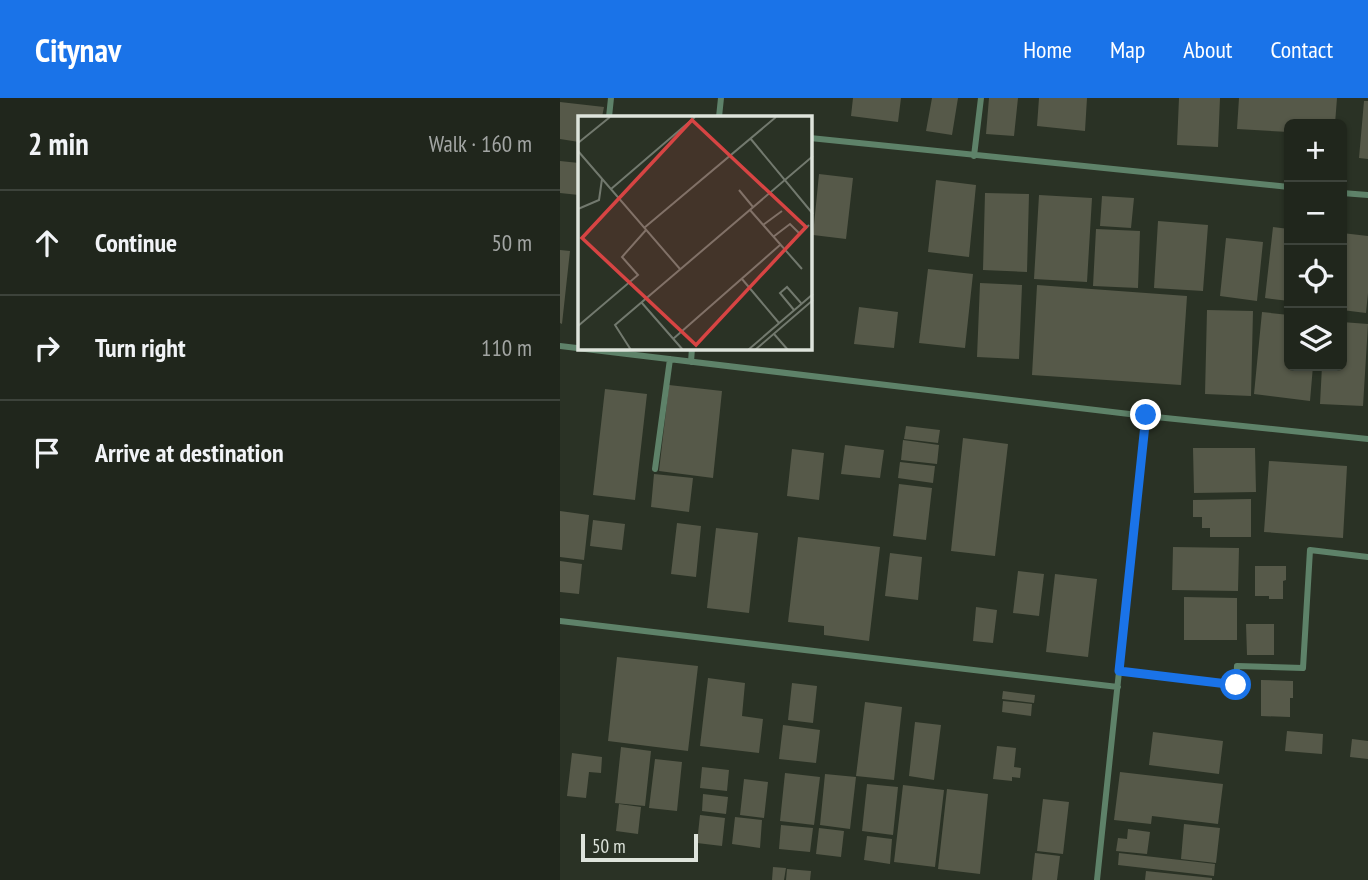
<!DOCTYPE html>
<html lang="en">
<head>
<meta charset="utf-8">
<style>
	:root { --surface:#20261c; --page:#282e25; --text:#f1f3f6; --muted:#a2a5a3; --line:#3d433b; --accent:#1a73e8 }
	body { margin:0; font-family:"PT Sans Narrow",sans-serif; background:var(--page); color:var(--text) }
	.controls { position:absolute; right:21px; top:21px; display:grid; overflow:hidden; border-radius:10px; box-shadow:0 2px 5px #0004 }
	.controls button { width:63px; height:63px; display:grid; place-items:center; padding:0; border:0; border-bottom:2px solid var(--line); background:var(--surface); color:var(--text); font:35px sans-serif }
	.scale { position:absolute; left:21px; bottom:18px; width:117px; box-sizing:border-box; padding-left:7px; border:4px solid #dee4dc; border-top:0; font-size:19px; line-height:24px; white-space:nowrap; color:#dee4dc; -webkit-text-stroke:5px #2a3225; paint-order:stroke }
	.stop { position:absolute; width:21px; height:21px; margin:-16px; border:5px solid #1a73e8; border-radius:50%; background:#fff }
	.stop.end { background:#1a73e8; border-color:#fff; box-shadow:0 2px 7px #0008 }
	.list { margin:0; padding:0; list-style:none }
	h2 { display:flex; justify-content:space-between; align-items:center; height:91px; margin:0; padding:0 28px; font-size:30px }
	h2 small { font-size:23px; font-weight:400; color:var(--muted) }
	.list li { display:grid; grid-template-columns:46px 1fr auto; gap:21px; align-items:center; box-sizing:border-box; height:105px; padding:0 28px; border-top:2px solid var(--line) }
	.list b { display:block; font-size:26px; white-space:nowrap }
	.list em { font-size:23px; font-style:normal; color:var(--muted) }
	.icon { flex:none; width:38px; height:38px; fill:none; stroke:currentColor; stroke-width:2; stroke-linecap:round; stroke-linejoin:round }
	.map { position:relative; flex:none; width:808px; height:782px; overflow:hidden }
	header { display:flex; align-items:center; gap:42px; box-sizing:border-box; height:98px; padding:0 35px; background:var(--accent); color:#fff }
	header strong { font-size:33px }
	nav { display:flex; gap:38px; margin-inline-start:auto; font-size:24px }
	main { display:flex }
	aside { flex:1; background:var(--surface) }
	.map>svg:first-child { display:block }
	.building { fill:#565949 }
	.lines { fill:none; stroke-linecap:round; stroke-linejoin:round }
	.lane { stroke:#5e8269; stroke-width:6 }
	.route { stroke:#1a73e8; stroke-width:9 }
	.inset-road { fill:none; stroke:#72796e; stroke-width:2 }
	.view { fill:#d74443; fill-opacity:0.15; stroke:#d74443; stroke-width:3.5 }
	.inset-edge { fill:none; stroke:#dee4dc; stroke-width:3.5 }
</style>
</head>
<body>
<header>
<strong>Citynav</strong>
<nav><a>Home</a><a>Map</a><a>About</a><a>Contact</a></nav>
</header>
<main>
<aside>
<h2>2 min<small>Walk · 160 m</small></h2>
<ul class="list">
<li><svg class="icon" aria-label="ahead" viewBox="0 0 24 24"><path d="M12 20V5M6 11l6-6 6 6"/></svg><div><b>Continue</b></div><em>50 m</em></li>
<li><svg class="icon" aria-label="right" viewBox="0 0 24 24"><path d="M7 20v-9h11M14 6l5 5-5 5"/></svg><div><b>Turn right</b></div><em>110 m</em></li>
<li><svg class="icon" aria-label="arrive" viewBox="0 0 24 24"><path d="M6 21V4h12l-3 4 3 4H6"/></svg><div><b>Arrive at destination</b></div></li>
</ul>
</aside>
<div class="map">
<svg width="808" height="782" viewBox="0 0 808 782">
	<rect width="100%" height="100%" fill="#2a3225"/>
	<path class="building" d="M293,0H341L338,24L291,18Z
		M372,0H398L392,37L366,33Z
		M429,0H458L454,38L426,36Z
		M479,0H527L525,33L477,28Z
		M619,0H660L658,49L617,47Z
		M679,0H777L775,26H729V34L677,31Z
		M804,3H808V61L799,60Z
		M0,4L44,9L42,19H19V44L0,41Z
		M0,63L19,65V97L0,95Z
		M259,76L293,80L286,141L253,137Z
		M376,82L416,87L409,159L368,154Z
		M425,95L469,96L467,174L423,172Z
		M479,97L532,100L527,184L474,181Z
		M542,98L574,100L571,130L540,128Z
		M598,123L648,127L643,193L594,190Z
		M713,129L729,131V203L705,200Z
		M536,131L580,133L578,190L533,188Z
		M782,135L808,138V195L806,215L782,212Z
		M666,140L703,144L697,203L660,198Z
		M0,152L10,153L2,226L0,225Z
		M368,171L413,176L405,250L359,245Z
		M420,185L462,187L459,261L417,259Z
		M477,187L627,198L621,287L472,277Z
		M299,209L338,214L334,250L294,246Z
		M647,212L693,213L691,298L645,296Z
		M702,214L729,217V268H753L750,303L694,296Z
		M782,224L808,226L803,308L760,306L762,268H782Z
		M109,287L162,293L153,380L99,373Z
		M45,291L87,296L75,402L33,397Z
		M346,328L380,332L378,345L344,341Z
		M403,340L448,346L435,458L391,453Z
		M343,342L379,347L377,366L341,362Z
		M285,347L324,352L320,380L281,376Z
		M633,350H695L696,394L634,395Z
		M232,351L264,355L259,402L227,398Z
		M709,363L787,368L783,440L704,434Z
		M340,364L375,368L373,385L338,380Z
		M94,376L133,380L129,414L91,409Z
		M339,386L372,390L366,442L333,438Z
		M691,401V439H650V430H642V419H633V402Z
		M0,413L29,417L24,462L0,459Z
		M33,422L65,426L62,452L30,448Z
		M117,425L141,428L136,479L111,476Z
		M156,430L198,435L189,515L147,510Z
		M238,439L320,449L309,543L264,537V528L228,524Z
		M613,449L679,450L678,493L612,492Z
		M330,455L362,459L358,502L325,498Z
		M0,463L22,466L19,496L0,494Z
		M695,468H726V482L723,483V501H709V498H695Z
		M458,473L484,476L479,518L453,515Z
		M495,476L537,481L528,559L486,554Z
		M624,499L677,500V542H624Z
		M416,509L437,512L433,545L413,543Z
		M686,526H714V557H687Z
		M57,559L138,568L128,653L48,643Z
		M148,580L185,585L182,618L203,621L199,655L140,648Z
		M701,582L733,583V600H730V619L701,618Z
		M232,585L257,588L253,625L228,622Z
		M443,593L475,597L474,605L442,601Z
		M443,603L472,606L471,618L442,614Z
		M305,604L342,609L334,682L296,678Z
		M355,624L381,627L374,682L349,678Z
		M223,627L260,632L256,665L219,661Z
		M727,633L763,636L762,656L725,653Z
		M593,634L663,643L659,676L589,667Z
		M792,641L808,643V661L790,659Z
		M437,648L456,650L454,669L461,670L460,680L452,679V683L433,681Z
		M61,649L91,653L85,708L55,705Z
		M12,655L42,659L41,675L29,674L26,700L7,698Z
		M95,661L122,664L117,713L89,710Z
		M142,669L169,672L167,693L140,690Z
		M560,674L663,686L658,726L592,718L591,726L554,722Z
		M225,675L260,679L254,727L220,723Z
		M265,676L296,679L290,731L260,727Z
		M184,681L208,684L204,720L180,717Z
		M307,686L338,689L333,737L302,733Z
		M343,687L384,692L375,769L334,764Z
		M387,691L428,696L420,776L378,771Z
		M143,696L168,699L166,716L142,713Z
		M483,701L509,704L503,756L477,753Z
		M59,706L81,709L78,736L56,733Z
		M140,717L165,720L162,748L137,745Z
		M175,719L202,722L200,750L172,746Z
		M624,726L660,730L656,765L621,761Z
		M221,727L253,730L250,754L219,751Z
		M259,730L284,733L281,759L256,756Z
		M568,731L590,734L587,756L556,753L558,740L567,741Z
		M307,738L332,741L330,766L304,762Z
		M475,755L500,758L497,782H472Z
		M559,755L655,766L654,778L558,767Z
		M213,769L226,770L224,782H212Z
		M227,771L251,773L250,782H226Z
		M586,773L652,780V782H585Z"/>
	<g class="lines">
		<path class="lane" d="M49,19L51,0
			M159,19L161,0
			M250,40L729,89
			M414,58L421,0
			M782,95L808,97
			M0,248L586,318L808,341
			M131,264L132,250
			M95,371L110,261
			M0,523L558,589
			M559,573L676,587L677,568L743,570L750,452L808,459
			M537,782L586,318"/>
	</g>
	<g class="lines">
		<path class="route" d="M586,317L559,573L676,587"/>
	</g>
	<g transform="translate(18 18)">
		<rect width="234" height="234" fill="#2a3225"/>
		<path class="inset-road" d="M172,22L235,98M0,27L32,1M0,35L102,153M33,73L117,1M161,74L175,91M0,93L21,84L24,63M172,94L224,153M185,109L204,95M66,112L198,1M195,121L212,108L222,118L231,109M164,163L201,207M64,187L105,234M216,194L202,177L209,171L223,187M0,210L60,159L44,141L68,114M196,218L210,234M95,223L202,129M53,234L37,209L235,40M170,234L235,178M177,234L235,184"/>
		<path class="view" d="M114,4L228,111L118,229L4,122Z"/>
		<rect width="234" height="234" class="inset-edge"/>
	</g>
</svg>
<div class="controls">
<button>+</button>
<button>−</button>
<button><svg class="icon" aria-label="locate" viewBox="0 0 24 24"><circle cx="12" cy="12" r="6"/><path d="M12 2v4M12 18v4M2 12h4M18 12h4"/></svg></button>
<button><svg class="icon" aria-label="layers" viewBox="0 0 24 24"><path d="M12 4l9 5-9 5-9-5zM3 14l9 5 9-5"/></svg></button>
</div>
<div class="scale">50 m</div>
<div class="stop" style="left:676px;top:587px"></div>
<div class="stop end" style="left:586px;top:317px"></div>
</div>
</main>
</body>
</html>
